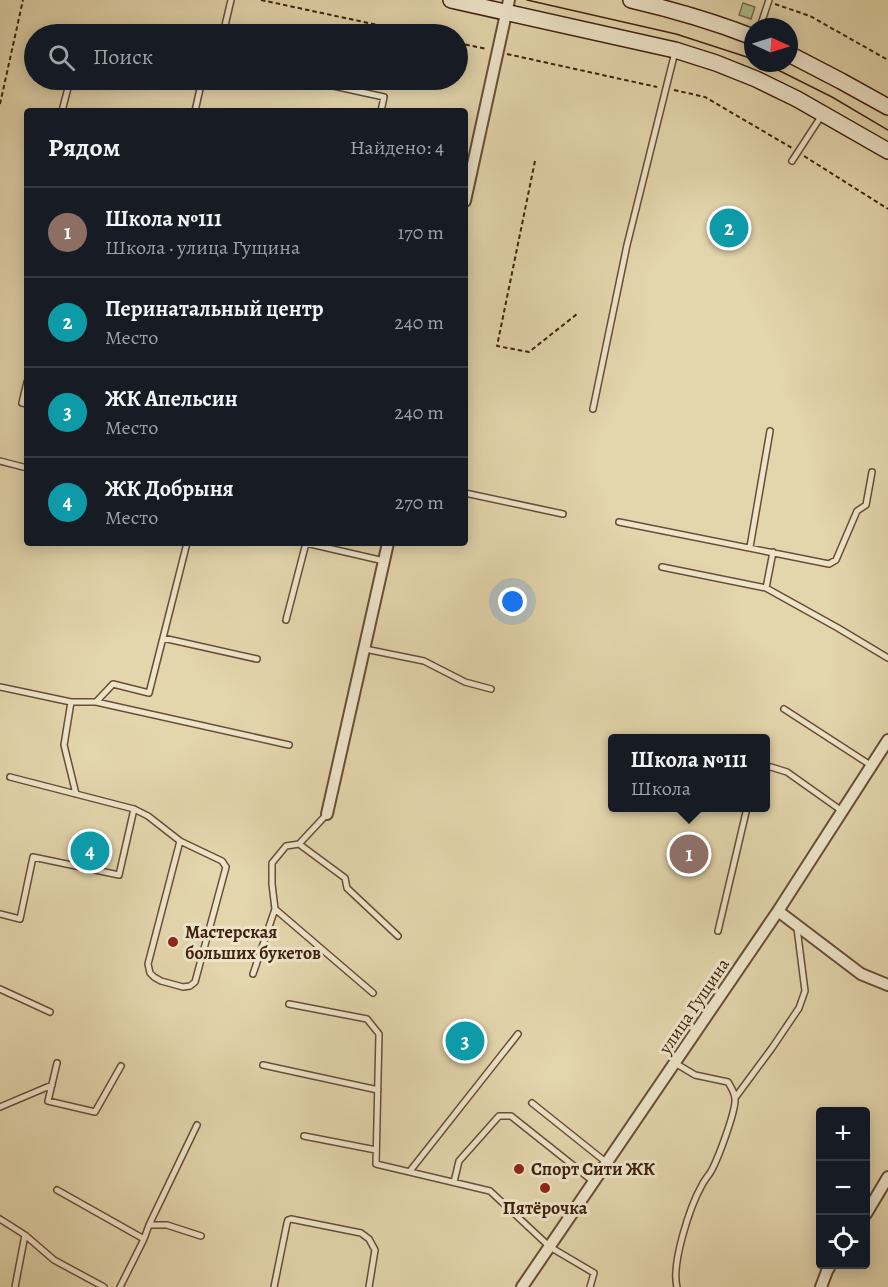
<!DOCTYPE html>
<html lang="ru">
<head>
<meta charset="utf-8">
<style>
	:root { --surface:#171b24; --page:#20242c; --text:#f1f3f6; --muted:#9ea1a6; --line:#363941; --accent:#0f766e }
	body { margin:0; font-family:Alegreya,serif; background:var(--page); color:var(--text) }
	.controls { position:absolute; right:18px; bottom:18px; display:grid; overflow:hidden; border-radius:6px; box-shadow:0 3px 15px #0003 }
	.controls button { width:54px; height:54px; display:grid; place-items:center; padding:0; border:0; border-bottom:2px solid var(--line); background:var(--surface); color:var(--text); font:30px sans-serif }
	.compass { position:absolute; left:744px; top:18px; width:54px; height:54px; border-radius:50%; background:var(--surface); box-shadow:0 3px 15px #0003; rotate:94deg }
	.you { position:absolute; left:513px; top:602px; width:21px; height:21px; margin:-15px; border:4px solid #fff; border-radius:50%; background:#1a73e8; box-shadow:0 0 0 9px #1a73e833 }
	.badge { display:grid; place-items:center; width:39px; height:39px; border-radius:50%; background:var(--accent); color:#fff; font-size:20px; font-weight:700 }
	.pin { position:absolute; translate:-50% -50%; border:3px solid #fff; box-shadow:0 2px 6px #0006 }
	.popup { position:absolute; left:608px; top:734px; width:162px; height:78px; box-sizing:border-box; display:grid; place-content:center; border-radius:6px; background:var(--surface); filter:drop-shadow(0 2px 4px #0005); font-size:20px; white-space:nowrap; color:var(--muted) }
	.popup b { font-size:22px; color:var(--text) }
	.popup::after { content:''; position:absolute; left:50%; top:100%; margin-left:-12px; border:12px solid transparent; border-top-color:var(--surface) }
	.list { margin:0; padding:0; list-style:none }
	h2 { display:flex; justify-content:space-between; align-items:center; height:78px; margin:0; padding:0 24px; font-size:26px }
	h2 small { font-size:20px; font-weight:400; color:var(--muted) }
	.list li { display:grid; grid-template-columns:39px 1fr auto; gap:18px; align-items:center; box-sizing:border-box; height:90px; padding:0 24px; border-top:2px solid var(--line) }
	.list b { display:block; font-size:22px; white-space:nowrap }
	.list p { margin:0; font-size:20px; white-space:nowrap; color:var(--muted) }
	.list em { font-size:20px; font-style:normal; color:var(--muted) }
	.icon { flex:none; width:33px; height:33px; fill:none; stroke:currentColor; stroke-width:2; stroke-linecap:round; stroke-linejoin:round }
	.map { position:relative; flex:none; width:888px; height:1287px; overflow:hidden }
	.search { position:absolute; background:var(--surface); box-shadow:0 3px 15px #0003; left:24px; top:24px; width:444px; height:66px; display:flex; align-items:center; gap:15px; box-sizing:border-box; padding:0 21px; border-radius:33px; color:var(--muted); font-size:22px }
	.panel { position:absolute; background:var(--surface); box-shadow:0 3px 15px #0003; left:24px; top:108px; width:444px; height:438px; border-radius:6px }
	.map>svg:first-child { display:block }
	.green { fill:#aebe8e; stroke:#776f4e; stroke-width:1.5 }
	.lines { fill:none; stroke-linecap:round; stroke-linejoin:round }
	.lane-casing { stroke:#694d36; stroke-width:8 }
	.street-casing { stroke:#694d36; stroke-width:14 }
	.secondary-casing { stroke:#40200e; stroke-width:18 }
	.path { stroke:#40200e; stroke-width:2; stroke-dasharray:4.5 3; stroke-linecap:butt }
	.lane { stroke:#ede4c9; stroke-width:5 }
	.street { stroke:#ede4c9; stroke-width:10 }
	.secondary { stroke:#ede4c9; stroke-width:15 }
	.tram { stroke:#40200e; stroke-width:1.5 }
	.poi-dot { fill:#8f2418; stroke:#ede4c9; stroke-width:2 }
	.labels { text-anchor:middle; dominant-baseline:central; stroke-width:6; stroke-linejoin:round; paint-order:stroke }
	.poi-label { font-size:18px; font-weight:bold; fill:#40200e; stroke:#ede4c9; text-anchor:start }
	.street-label { font-size:18px; fill:#40200e; stroke:#ede4c9 }
</style>
</head>
<body>
<div class="map">
<svg width="888" height="1287" viewBox="0 0 888 1287">
	<rect width="100%" height="100%" fill="#e3d5ac"/>
	<filter id="stains"><feTurbulence type="fractalNoise" baseFrequency=".00333" numOctaves="4"/><feColorMatrix values="0 0 0 0 .2 0 0 0 0 .09 0 0 0 0 .02 0 0 0 .5 -.17"/></filter>
	<radialGradient id="worn" r=".72"><stop offset=".6" stop-color="#630" stop-opacity="0"/><stop offset="1" stop-color="#630" stop-opacity=".3"/></radialGradient>
	<path class="green" d="M743,3L755,7L751,19L739,15Z"/>
	<g class="lines">
		<defs>
			<path id="lane" d="M760,27L769,0
				M223,34L231,0
				M100,80L117,83L121,80
				M306,80L384,97L381,111
				M62,111L70,80
				M195,111L202,80
				M792,161L822,115
				M27,382L22,403L27,404
				M593,409L627,245L675,52
				M0,461L27,468
				M465,493L563,514
				M619,522L829,564L836,560L857,511L866,505L872,472
				M306,543L384,561
				M750,547L770,431
				M662,567L766,588L838,628L888,658
				M766,588L773,552
				M286,620L306,543
				M163,638L257,659
				M365,649L424,661L465,682L491,689
				M0,687L71,702L64,745L76,794
				M71,702H96L289,745
				M96,702L113,684L149,693L187,543
				M784,709L872,766
				M765,768L771,767L787,772L842,811
				M10,777L134,809L148,816L180,841L148,964L150,973L154,977L161,981L183,987L190,986L195,982L226,867L222,861L180,841
				M299,844L345,878L347,888L398,936
				M275,909L373,993
				M0,914L20,919L33,857L119,875L134,809
				M718,931L747,808
				M253,974L275,909L272,884V863L286,846L299,844L327,814
				M0,989L50,1012
				M289,1004L367,1019L379,1034L376,1164L490,1191L550,1247L594,1273L590,1287
				M57,1063L48,1101L95,1112L121,1066
				M675,1063L695,1075L728,1082C731,1087 735,1093 735,1099C736,1111 717,1162 710,1173C707,1177 704,1181 702,1185C690,1206 671,1264 677,1287
				M263,1065L378,1090
				M735,1098L772,1048L799,1008L805,991L797,928
				M532,1103L607,1163
				M0,1107L52,1085
				M304,1136L376,1150
				M410,1171L518,1034
				M454,1182L459,1161L499,1116H511L594,1182
				M57,1190L144,1239
				M0,1219L25,1235L54,1260L104,1287
				M149,1225L197,1125
				M15,1287L25,1235
				M120,1287L144,1239L149,1225H167L201,1236
				M274,1287L287,1223L288,1220L291,1219L361,1233L369,1239L375,1250L369,1287"/>
			<path id="street" d="M465,201L509,0
				M327,814L388,543
				M778,911L861,974L888,985
				M866,1214L888,1177
				M522,1287L778,911L888,740
				M821,1287L827,1271L831,1264"/>
			<path id="secondary" d="M451,0L675,50L716,63L756,79L797,99L888,151
				M631,0C674,10 712,21 753,37
				M789,54L841,81L888,107"/>
		</defs>
		<use href="#lane" class="lane-casing"/>
		<use href="#street" class="street-casing"/>
		<use href="#secondary" class="secondary-casing"/>
		<path class="path" d="M261,0L420,34
			M775,4L810,16L888,60
			M458,43L487,49
			M507,54L657,87
			M674,90L705,97L792,148
			M0,104L23,0
			M804,156L888,209
			M535,161L497,346L529,352L577,314"/>
		<use href="#lane" class="lane"/>
		<use href="#street" class="street"/>
		<use href="#secondary" class="secondary"/>
		<path class="tram" d="M527,0L676,34L753,59
			M764,63L832,97L888,130"/>
	</g>
	<g class="poi-dot">
		<circle cx="173" cy="942" r="6"/>
		<circle cx="519" cy="1169" r="6"/>
		<circle cx="545" cy="1188" r="6"/>
	</g>
	<g class="labels">
		<g class="poi-label">
			<text x="185" y="932">Мастерская<tspan x="185" dy="21">больших букетов</tspan></text>
			<text x="531" y="1169">Спорт Сити ЖК</text>
			<text x="545" y="1208" text-anchor="middle">Пятёрочка</text>
		</g>
		<g class="street-label">
			<text transform="translate(694 1006) rotate(-56)">улица Гущина</text>
		</g>
	</g>
	<rect width="100%" height="100%" filter="url(#stains)"/>
	<rect width="100%" height="100%" fill="url(#worn)"/>
</svg>
<div class="controls">
<button>+</button>
<button>−</button>
<button><svg class="icon" aria-label="locate" viewBox="0 0 24 24"><circle cx="12" cy="12" r="6"/><path d="M12 2v4M12 18v4M2 12h4M18 12h4"/></svg></button>
</div>
<svg class="compass" viewBox="-18 -18 36 36"><path d="M0-13l5 13h-10z" fill="#e53935"/><path d="M0 13l5-13h-10z" fill="#9ea1a6"/></svg>
<div class="you"></div>
<div class="pin badge" style="left:689px;top:854px;background:#8d6e63">1</div>
<div class="popup"><b>Школа №111</b>Школа</div>
<div class="pin badge" style="left:729px;top:228px;background:#0f9aa8">2</div>
<div class="pin badge" style="left:465px;top:1041px;background:#0f9aa8">3</div>
<div class="pin badge" style="left:90px;top:851px;background:#0f9aa8">4</div>
<div class="search"><svg class="icon" aria-label="search" viewBox="0 0 24 24"><circle cx="10" cy="10" r="6"/><path d="M15 15l6 6"/></svg>Поиск</div>
<section class="panel">
<h2>Рядом<small>Найдено: 4</small></h2>
<ul class="list">
<li><span class="badge" style="background:#8d6e63">1</span><div><b>Школа №111</b><p>Школа · улица Гущина</p></div><em>170 m</em></li>
<li><span class="badge" style="background:#0f9aa8">2</span><div><b>Перинатальный центр</b><p>Место</p></div><em>240 m</em></li>
<li><span class="badge" style="background:#0f9aa8">3</span><div><b>ЖК Апельсин</b><p>Место</p></div><em>240 m</em></li>
<li><span class="badge" style="background:#0f9aa8">4</span><div><b>ЖК Добрыня</b><p>Место</p></div><em>270 m</em></li>
</ul>
</section>
</div>
</body>
</html>
